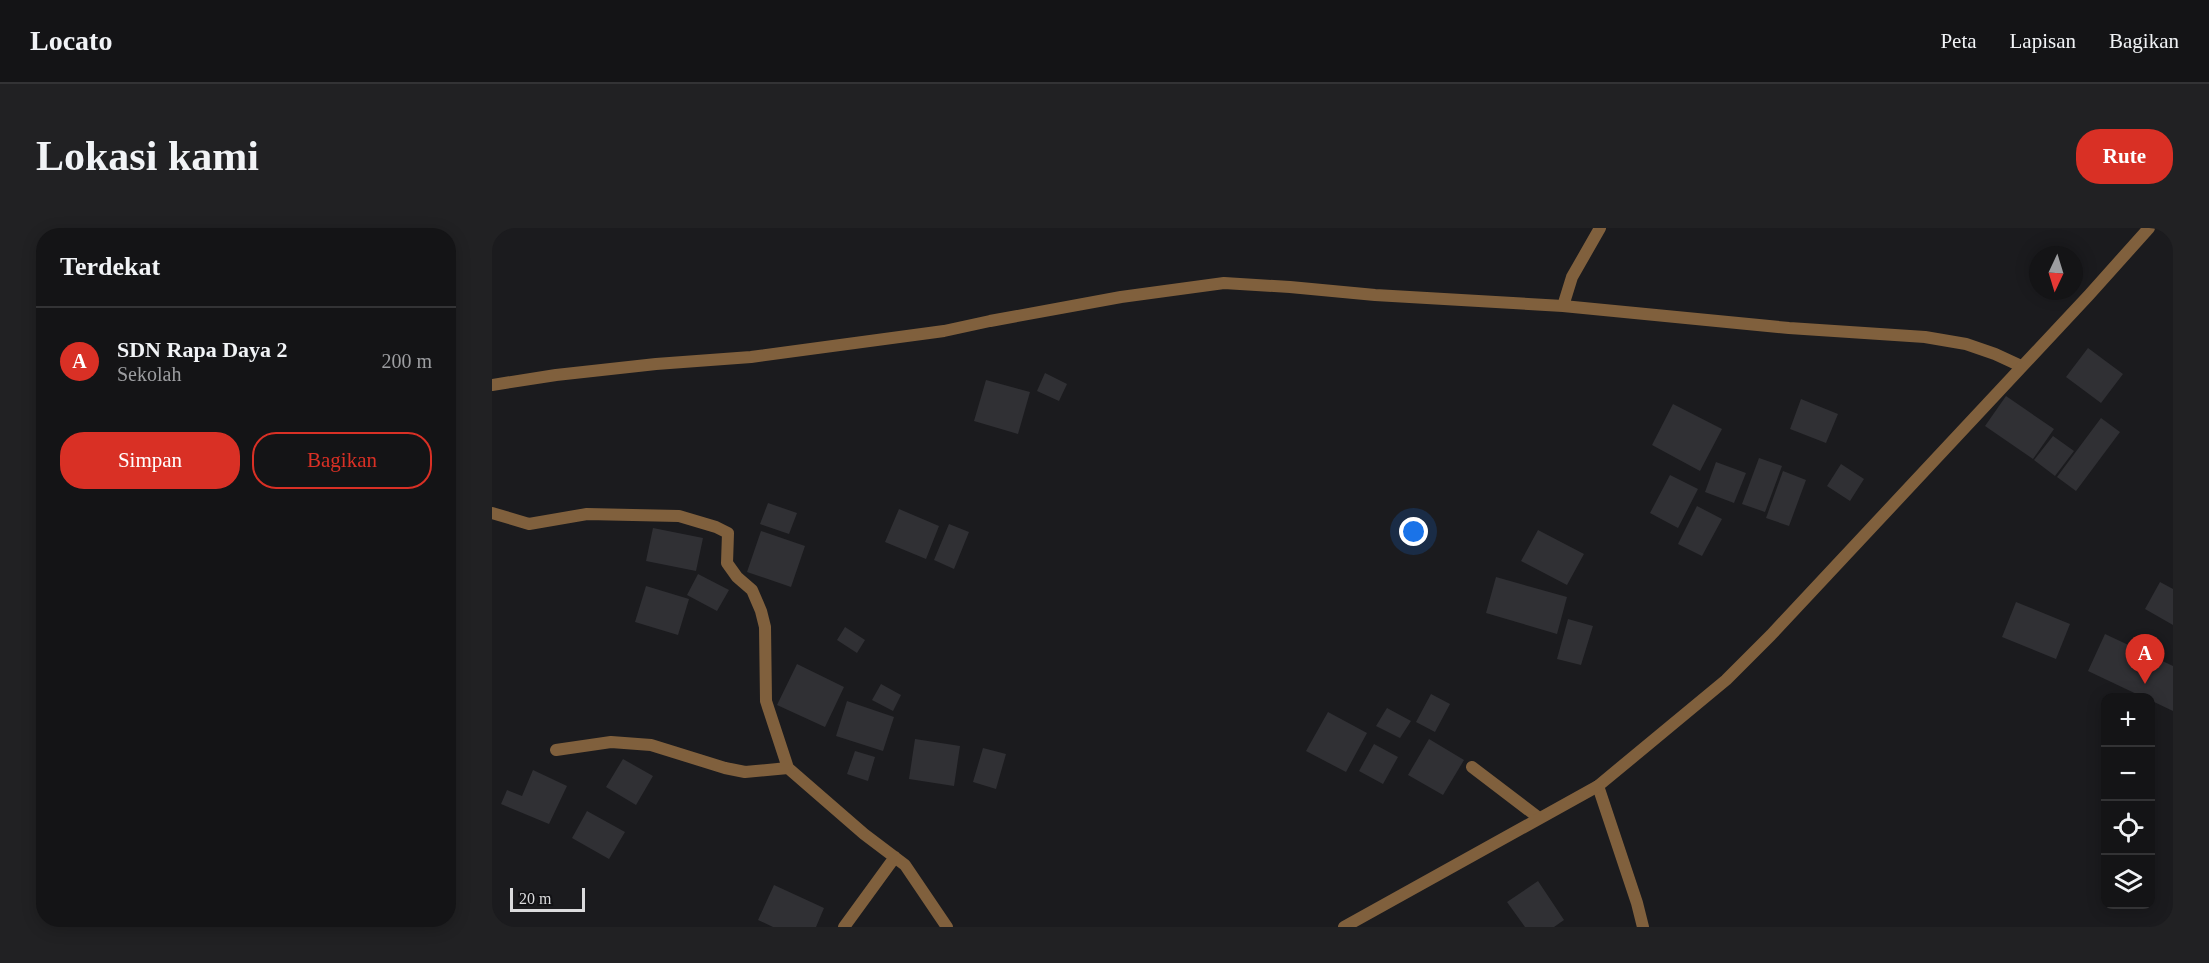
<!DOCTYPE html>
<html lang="id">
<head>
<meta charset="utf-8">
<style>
	:root { --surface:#141416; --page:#212123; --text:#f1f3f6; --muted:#9d9ea1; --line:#333335; --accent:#d93025 }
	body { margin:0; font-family:Georgia,serif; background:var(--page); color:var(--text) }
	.controls { position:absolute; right:18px; bottom:18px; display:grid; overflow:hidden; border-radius:12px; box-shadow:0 3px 15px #0003 }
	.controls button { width:54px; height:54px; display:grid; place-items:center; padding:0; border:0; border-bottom:2px solid var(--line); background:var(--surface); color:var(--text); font:30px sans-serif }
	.compass { position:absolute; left:1537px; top:18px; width:54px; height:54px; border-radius:50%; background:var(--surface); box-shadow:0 3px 15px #0003; rotate:184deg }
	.scale { position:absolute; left:18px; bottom:15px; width:75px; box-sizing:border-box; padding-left:6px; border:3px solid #dbdbdd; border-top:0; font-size:16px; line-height:21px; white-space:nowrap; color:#dbdbdd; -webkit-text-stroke:4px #121215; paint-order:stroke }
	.you { position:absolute; left:922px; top:304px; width:21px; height:21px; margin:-15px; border:4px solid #fff; border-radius:50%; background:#1a73e8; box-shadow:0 0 0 9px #1a73e833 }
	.badge { display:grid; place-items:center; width:39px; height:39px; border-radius:50%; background:var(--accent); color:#fff; font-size:20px; font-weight:700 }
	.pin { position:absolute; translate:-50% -50px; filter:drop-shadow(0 2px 3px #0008) }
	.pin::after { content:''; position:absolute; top:32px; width:21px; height:18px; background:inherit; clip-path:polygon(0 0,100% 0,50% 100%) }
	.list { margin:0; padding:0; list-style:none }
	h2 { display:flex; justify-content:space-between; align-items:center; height:78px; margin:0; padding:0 24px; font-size:26px }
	h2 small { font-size:20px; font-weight:400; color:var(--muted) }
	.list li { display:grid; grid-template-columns:39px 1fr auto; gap:18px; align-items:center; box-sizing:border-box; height:108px; padding:0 24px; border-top:2px solid var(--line) }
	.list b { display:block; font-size:22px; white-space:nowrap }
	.list p { margin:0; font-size:20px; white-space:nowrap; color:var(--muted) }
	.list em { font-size:20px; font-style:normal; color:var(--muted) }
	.actions { display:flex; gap:12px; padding:18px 24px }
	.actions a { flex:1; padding:14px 0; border:2px solid var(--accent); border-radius:24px; text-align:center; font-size:21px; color:var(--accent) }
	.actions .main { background:var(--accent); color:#fff }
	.icon { flex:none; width:33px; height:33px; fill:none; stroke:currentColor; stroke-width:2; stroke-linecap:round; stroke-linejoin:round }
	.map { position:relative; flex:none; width:1681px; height:699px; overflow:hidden; border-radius:24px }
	header { display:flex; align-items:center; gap:36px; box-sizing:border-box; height:84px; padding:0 30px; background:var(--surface); border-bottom:2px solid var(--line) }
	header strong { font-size:28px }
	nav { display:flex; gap:33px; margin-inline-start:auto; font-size:21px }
	.intro { display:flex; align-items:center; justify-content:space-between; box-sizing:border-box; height:144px; padding:0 36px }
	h1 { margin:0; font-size:42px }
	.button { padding:15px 27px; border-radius:24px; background:var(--accent); color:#fff; font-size:21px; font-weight:700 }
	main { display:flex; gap:36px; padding:0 36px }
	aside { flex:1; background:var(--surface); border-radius:24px; box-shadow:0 3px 15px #0003 }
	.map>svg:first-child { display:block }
	.building { fill:#303034 }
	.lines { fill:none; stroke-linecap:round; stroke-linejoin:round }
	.minor { stroke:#80603d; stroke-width:12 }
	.tertiary { stroke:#80603d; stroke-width:12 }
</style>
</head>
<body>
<header>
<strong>Locato</strong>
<nav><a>Peta</a><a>Lapisan</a><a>Bagikan</a></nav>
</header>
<div class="intro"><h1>Lokasi kami</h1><a class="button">Rute</a></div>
<main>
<aside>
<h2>Terdekat<small></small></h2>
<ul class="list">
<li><span class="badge">A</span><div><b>SDN Rapa Daya 2</b><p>Sekolah</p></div><em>200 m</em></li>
</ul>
<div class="actions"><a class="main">Simpan</a><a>Bagikan</a></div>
</aside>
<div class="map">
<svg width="1681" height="699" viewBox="0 0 1681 699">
	<rect width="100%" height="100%" fill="#1b1b1e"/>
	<path class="building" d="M1596,120L1631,146L1609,175L1574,149Z
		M553,145L575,156L567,173L545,163Z
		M494,152L538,164L526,206L482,193Z
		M1514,168L1562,201L1541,231L1493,198Z
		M1309,171L1346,186L1334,215L1298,201Z
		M1181,176L1230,201L1208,243L1160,217Z
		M1609,190L1628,204L1584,263L1565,249Z
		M1561,208L1582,223L1563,248L1542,232Z
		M1267,230L1290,238L1273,284L1250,276Z
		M1224,234L1254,245L1242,275L1213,264Z
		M1349,236L1372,251L1358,273L1335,258Z
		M1291,243L1314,252L1297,298L1274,290Z
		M1178,247L1206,261L1186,300L1158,285Z
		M276,275L305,285L297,306L268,296Z
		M1205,278L1230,291L1210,328L1186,316Z
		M407,281L447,298L434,331L393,314Z
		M457,296L477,304L462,341L442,332Z
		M161,300L211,310L204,343L154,333Z
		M1046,302L1092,326L1075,357L1029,333Z
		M269,303L313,318L299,359L255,344Z
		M206,346L237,362L225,383L195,367Z
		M1004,349L1075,369L1065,406L994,385Z
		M1668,354L1681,361V397L1653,381Z
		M154,358L197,371L186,407L143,394Z
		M1524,374L1578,396L1564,431L1510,409Z
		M1076,391L1101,398L1089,437L1065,431Z
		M353,399L373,412L365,425L345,412Z
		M1613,406L1681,438V483L1658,472V470H1653L1596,443Z
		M305,436L352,459L333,499L285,477Z
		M389,456L409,467L401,483L380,472Z
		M939,466L958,476L943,504L924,494Z
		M355,473L402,489L391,523L344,508Z
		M895,480L919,493L908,510L884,498Z
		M836,484L875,505L854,544L814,523Z
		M423,511L468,518L462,558L417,551Z
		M937,511L972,532L951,567L916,547Z
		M882,516L906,529L891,556L867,543Z
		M491,520L514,526L504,561L481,554Z
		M363,523L383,529L376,553L355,546Z
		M131,531L161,548L144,577L114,559Z
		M41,542L75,558L57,596L9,576L15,562L30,568Z
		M95,583L133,604L117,631L80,610Z
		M1046,653L1072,692L1062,699H1033L1015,674Z
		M282,657L332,680L324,699H281L266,692Z"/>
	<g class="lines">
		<path class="minor" d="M1071,78L1080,49L1108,0
			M0,157L64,147L164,136L259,129L452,103L498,93L629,69L732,55L798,59L883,67L1071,78L1297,100L1433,109L1474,116L1503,126L1529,138
			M0,285L37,296L95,286L187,288L224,299L236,305L235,335L245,349L260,362L269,383L273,399L274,473L296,540
			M64,522L119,514L159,517L233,540L253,544L296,540L372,606L413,637L455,699
			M980,539L1047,590
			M1106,558L1145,675L1151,699
			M352,699L403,629"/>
		<path class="tertiary" d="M852,699L1106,558L1234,452L1279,407L1597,67L1657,0"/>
	</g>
</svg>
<div class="controls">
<button>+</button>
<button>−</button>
<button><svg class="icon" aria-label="locate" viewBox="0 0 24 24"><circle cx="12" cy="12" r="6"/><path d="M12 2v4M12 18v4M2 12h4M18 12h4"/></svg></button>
<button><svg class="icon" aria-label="layers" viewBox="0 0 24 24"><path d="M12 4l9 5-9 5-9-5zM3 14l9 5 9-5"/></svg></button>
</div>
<svg class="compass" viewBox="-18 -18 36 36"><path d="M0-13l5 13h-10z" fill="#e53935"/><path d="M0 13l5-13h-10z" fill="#9d9ea1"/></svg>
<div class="scale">20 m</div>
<div class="you"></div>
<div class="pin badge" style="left:1653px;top:456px">A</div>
</div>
</main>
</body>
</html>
